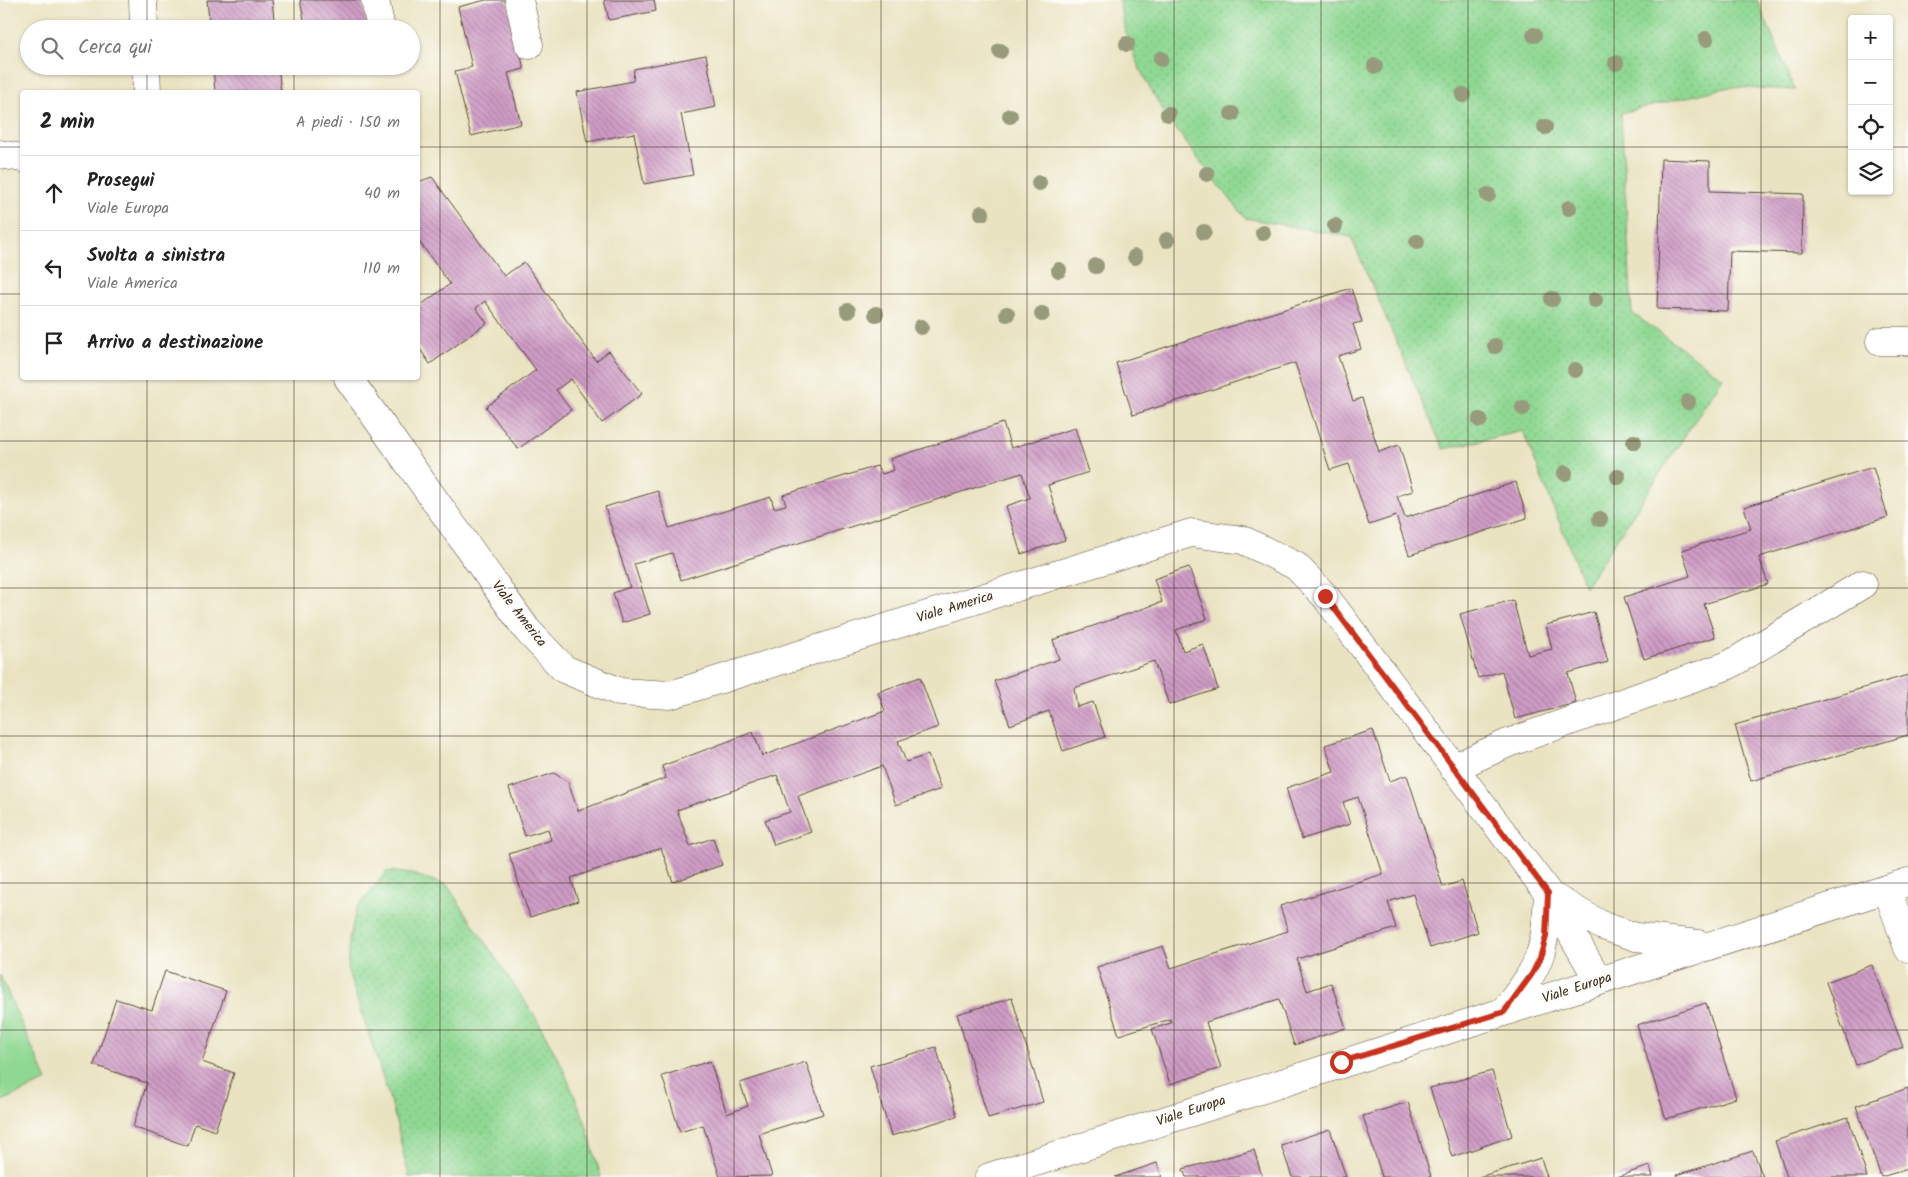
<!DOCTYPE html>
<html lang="it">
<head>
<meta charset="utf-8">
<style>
	:root { --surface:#fff; --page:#f2f2f2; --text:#222; --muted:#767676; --line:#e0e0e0 }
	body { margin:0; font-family:Kalam,sans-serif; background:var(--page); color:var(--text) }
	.controls { position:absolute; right:15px; top:15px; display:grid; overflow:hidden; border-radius:5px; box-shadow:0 1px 4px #0004 }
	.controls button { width:45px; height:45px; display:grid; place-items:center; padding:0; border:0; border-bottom:1px solid var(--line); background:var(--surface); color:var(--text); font:25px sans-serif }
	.stop { position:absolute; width:15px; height:15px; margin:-11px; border:4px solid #c8321e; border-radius:50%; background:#fff }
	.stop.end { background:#c8321e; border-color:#fff; box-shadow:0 1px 5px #0008 }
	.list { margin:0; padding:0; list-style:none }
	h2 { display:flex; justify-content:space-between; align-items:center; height:65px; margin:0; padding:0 20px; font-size:21px }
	h2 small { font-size:16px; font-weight:400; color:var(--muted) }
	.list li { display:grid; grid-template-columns:32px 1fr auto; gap:15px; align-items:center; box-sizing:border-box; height:75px; padding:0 20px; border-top:1px solid var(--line) }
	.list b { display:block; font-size:19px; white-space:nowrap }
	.list p { margin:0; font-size:16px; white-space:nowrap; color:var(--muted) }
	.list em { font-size:16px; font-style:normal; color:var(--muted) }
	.icon { flex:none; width:28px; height:28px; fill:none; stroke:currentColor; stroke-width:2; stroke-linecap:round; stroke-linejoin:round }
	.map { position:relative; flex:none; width:1908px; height:1177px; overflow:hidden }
	.search { position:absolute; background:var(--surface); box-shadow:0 1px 4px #0004; left:20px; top:20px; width:400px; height:55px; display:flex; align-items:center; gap:12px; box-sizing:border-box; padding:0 18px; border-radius:28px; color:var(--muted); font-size:19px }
	.panel { position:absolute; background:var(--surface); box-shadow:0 1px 4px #0004; left:20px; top:90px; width:400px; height:290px; border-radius:5px }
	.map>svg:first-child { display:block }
	.grass { fill:url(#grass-dots); stroke:#658158 }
	.pitch { fill:#8fd893; stroke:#658158 }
	.building { fill:url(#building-back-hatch) }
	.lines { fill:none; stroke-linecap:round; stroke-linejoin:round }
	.minor-casing { stroke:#554637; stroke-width:29 }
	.minor { stroke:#fff; stroke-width:28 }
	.tree { fill:#989a7b }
	.route { stroke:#c8321e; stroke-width:6 }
	.grid { fill:none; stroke:#3b2a1e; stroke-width:1; stroke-opacity:0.55 }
	.labels { text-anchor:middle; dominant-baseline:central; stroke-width:4.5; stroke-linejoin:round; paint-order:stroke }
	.street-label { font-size:14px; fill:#3b2a1e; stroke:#fdfcf7 }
</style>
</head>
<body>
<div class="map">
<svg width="1908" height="1177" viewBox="0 0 1908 1177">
	<defs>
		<pattern id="grass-dots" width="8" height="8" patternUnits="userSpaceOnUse" patternTransform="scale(1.25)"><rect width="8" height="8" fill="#8fd893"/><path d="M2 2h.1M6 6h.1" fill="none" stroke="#7cba7e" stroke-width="1.8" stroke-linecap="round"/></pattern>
		<pattern id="building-back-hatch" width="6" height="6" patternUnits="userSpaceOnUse" patternTransform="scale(1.25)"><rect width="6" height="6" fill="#cf9cc6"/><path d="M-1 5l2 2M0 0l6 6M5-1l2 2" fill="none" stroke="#a97fa0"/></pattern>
	</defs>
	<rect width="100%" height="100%" fill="#fdfcf7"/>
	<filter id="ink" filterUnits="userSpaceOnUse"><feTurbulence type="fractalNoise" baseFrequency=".02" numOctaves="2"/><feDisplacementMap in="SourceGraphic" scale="10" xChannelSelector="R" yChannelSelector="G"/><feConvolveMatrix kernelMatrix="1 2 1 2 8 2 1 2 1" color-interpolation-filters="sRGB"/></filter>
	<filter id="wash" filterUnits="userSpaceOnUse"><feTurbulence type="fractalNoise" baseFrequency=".0096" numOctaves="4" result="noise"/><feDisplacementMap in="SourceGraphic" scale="20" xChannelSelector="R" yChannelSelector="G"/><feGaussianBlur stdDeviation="1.12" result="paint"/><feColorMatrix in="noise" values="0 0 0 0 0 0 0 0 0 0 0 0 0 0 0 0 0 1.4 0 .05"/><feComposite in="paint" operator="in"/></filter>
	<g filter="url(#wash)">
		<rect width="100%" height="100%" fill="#eae3c2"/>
		<path class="grass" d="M1119,0H1757L1795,90L1729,87L1621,113L1632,313L1723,378L1585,587L1523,431L1443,449L1351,237L1245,218C1201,161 1148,104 1126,34C1123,23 1121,11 1119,0Z
			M387,871L412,874L447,885L536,1018L561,1064L585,1121L601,1177H409L393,1109L348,971L350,939L356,909Z"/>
		<path class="pitch" d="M0,975L47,1081L0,1102Z"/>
		<g id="blocks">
			<path class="building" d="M207,0H272L275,29H210Z
				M300,0H362L368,29H306Z
				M486,0H507L524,69L508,73L521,124L471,136L455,71L472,67L458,7Z
				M604,0H654L656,11L609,20Z
				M706,55L716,107L681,114L693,175L644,184L634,133L587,142L577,92L633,81L634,69Z
				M213,66H278L281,92H215Z
				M1661,159L1710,161V191L1803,194L1802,253L1730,251L1728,311L1657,309Z
				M432,177L504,276L524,262L596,361L609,351L642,394L602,423L571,379L556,390L571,410L518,449L486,407L536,370L485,301L476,308L487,323L430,364L418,346V307L450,284L418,240V182Z
				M1351,288L1362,322L1353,324L1361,349L1338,356L1353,401L1362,398L1379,452L1399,445L1413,491L1397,496L1405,518L1516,482L1527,518L1409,555L1396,516L1369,525L1349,464L1330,470L1295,363L1133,415L1116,363Z
				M1003,423L1011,448L1075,428L1089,472L1048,485L1065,540L1021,554L1006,506L1030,498L1022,473L681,580L672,553L634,564L650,614L622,623L613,593L630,587L605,507L658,491L669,528L771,497L774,508L786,505L783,495L877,466L882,474L894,470L890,459Z
				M1873,467L1888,517L1759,557L1768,584L1704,604L1715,637L1644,659L1624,597L1690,576L1682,550L1751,529L1744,507Z
				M1189,567L1207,619L1176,630L1183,651L1203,644L1218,689L1169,705L1154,661L1074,688L1077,707L1093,702L1105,737L1063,751L1049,711L1010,725L994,681L1059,659L1053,640L1162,602L1154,579Z
				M1513,600L1528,655L1552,649L1546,625L1594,612L1608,662L1568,673L1576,703L1515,719L1502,671L1478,678L1460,614Z
				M1908,675V735L1751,781L1735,725Z
				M920,677L938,727L898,741L906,762L928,755L941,789L896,805L882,766L798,796L811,832L774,845L765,820L790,812L777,775L677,810L690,846L713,838L722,865L673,882L661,848L571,878L578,901L530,917L509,854L551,840L548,829L525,836L509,788L554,773L568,782L578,811L666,778L662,766L753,732L762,756L885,711L878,692Z
				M1373,730L1390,781L1407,775L1443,887L1462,881L1478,932L1430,948L1413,894L1388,902L1396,928L1297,959L1307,991L1331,983L1346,1028L1294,1045L1279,999L1206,1022L1221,1068L1170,1084L1152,1029L1171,1023L1170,1019L1119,1035L1097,967L1163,946L1171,968L1288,931L1280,906L1383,874L1358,797L1343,802L1350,824L1302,839L1286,788L1334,772L1325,745Z
				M1872,965L1903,1047L1856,1065L1826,982Z
				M165,971L226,991L202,1062L234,1073L215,1131L195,1124L188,1146L133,1127L147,1083L94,1065L116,999L152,1010Z
				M1012,998L1043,1102L988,1118L957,1014Z
				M1706,1003L1736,1098L1666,1119L1637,1025Z
				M936,1047L957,1116L891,1136L870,1066Z
				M710,1061L727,1114L748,1106L740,1083L806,1062L823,1114L759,1134L772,1176L720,1177L703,1125L680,1132L662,1076Z
				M1492,1071L1512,1136L1452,1157L1430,1088Z
				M1908,1088V1169L1881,1177L1856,1106Z
				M1408,1102L1431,1177H1382L1363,1116Z
				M1848,1117L1867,1177H1787L1775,1141Z
				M1330,1129L1346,1177H1292L1281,1145Z
				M1254,1150L1262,1177H1186L1183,1169Z
				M1753,1151L1763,1177H1678L1677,1175Z
				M1541,1158L1547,1177H1479Z
				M1157,1163L1162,1177H1115Z
				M1650,1166L1653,1177H1616Z"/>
		</g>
	</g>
	<g filter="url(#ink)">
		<use href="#blocks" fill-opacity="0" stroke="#554637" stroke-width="1"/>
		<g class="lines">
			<defs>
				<path id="minor" d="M143,0L144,29
					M375,0L381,29
					M519,0L529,45
					M146,66L147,92
					M0,154L22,158
					M1880,341H1908
					M348,378L527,630L564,669L620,692L670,695L1191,533L1243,540L1296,566L1325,596L1548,893L1599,981
					M1453,768L1508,743L1729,665L1863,584
					M1887,889L1908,948
					M1551,896L1603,926L1636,937L1698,944
					M1504,1011C1542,964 1545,953 1548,893
					M989,1177L1908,882"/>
			</defs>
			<use href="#minor" class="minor-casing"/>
			<use href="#minor" class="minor"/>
		</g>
		<g class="tree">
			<circle cx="1534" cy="35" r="8"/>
			<circle cx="1706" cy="39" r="8"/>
			<circle cx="1127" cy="44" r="8"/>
			<circle cx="1000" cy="51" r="8"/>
			<circle cx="1161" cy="59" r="8"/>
			<circle cx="1616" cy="63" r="8"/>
			<circle cx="1375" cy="66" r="8"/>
			<circle cx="1463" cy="95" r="8"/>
			<circle cx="1168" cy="114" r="8"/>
			<circle cx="1232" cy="114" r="8"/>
			<circle cx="1010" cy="116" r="8"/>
			<circle cx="1545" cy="127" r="8"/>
			<circle cx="1207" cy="174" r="8"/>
			<circle cx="1039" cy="183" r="8"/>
			<circle cx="1488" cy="195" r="8"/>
			<circle cx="1569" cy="208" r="8"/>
			<circle cx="982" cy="213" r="8"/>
			<circle cx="1335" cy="226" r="8"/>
			<circle cx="1204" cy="232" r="8"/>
			<circle cx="1263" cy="233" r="8"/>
			<circle cx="1167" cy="240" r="8"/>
			<circle cx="1417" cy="242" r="8"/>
			<circle cx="1135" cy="257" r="8"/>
			<circle cx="1096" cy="266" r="8"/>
			<circle cx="1059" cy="270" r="8"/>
			<circle cx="1552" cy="299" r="8"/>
			<circle cx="1595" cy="300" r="8"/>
			<circle cx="848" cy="311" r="8"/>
			<circle cx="876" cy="314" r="8"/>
			<circle cx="1007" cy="314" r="8"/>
			<circle cx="1042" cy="314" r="8"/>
			<circle cx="921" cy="327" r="8"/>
			<circle cx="1495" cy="346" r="8"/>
			<circle cx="1575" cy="370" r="8"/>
			<circle cx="1688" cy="402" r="8"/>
			<circle cx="1523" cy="408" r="8"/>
			<circle cx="1480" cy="420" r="8"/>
			<circle cx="1634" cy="442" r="8"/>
			<circle cx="1565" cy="473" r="8"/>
			<circle cx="1618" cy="477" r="8"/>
			<circle cx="1600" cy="519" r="8"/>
		</g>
	</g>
	<g class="lines" filter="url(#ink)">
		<path class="route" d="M1325,596L1548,893L1546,937L1540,958L1532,974L1504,1012L1341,1062"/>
	</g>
	<path class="grid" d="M147,0V29M294,0V29M440,0V1177M587,0V1177M734,0V1177M881,0V1177M1027,0V1177M1174,0V1177M1321,0V1177M1468,0V1177M1614,0V1177M1761,0V1177M147,66V92M294,66V92M0,147H22M418,147H1852M1889,147H1908M0,294H22M418,294H1908M147,378V1177M294,378V1177M0,441H1908M0,588H1908M0,736H1908M0,883H1908M0,1030H1908"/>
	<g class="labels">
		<g class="street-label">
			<text transform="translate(955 607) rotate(-17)">Viale America</text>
			<text transform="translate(519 614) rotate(52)">Viale America</text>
			<text transform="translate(1577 988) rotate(-18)">Viale Europa</text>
			<text transform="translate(1191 1111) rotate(-18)">Viale Europa</text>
		</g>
	</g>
</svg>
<div class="controls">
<button>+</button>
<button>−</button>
<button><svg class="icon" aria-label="locate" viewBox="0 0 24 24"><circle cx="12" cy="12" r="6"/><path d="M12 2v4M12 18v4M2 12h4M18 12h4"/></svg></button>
<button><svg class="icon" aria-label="layers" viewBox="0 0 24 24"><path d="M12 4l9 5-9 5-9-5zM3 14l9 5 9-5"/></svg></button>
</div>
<div class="stop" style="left:1341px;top:1062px"></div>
<div class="stop end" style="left:1325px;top:596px"></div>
<div class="search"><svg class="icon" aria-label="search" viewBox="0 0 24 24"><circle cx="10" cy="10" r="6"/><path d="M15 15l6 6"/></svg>Cerca qui</div>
<section class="panel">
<h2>2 min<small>A piedi · 150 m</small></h2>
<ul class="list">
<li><svg class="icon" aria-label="ahead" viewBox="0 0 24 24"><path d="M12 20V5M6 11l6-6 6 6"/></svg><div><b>Prosegui</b><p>Viale Europa</p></div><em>40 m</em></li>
<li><svg class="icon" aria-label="left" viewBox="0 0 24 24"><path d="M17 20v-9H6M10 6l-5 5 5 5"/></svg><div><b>Svolta a sinistra</b><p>Viale America</p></div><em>110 m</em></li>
<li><svg class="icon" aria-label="arrive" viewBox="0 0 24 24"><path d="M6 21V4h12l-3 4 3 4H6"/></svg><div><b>Arrivo a destinazione</b></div></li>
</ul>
</section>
</div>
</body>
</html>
